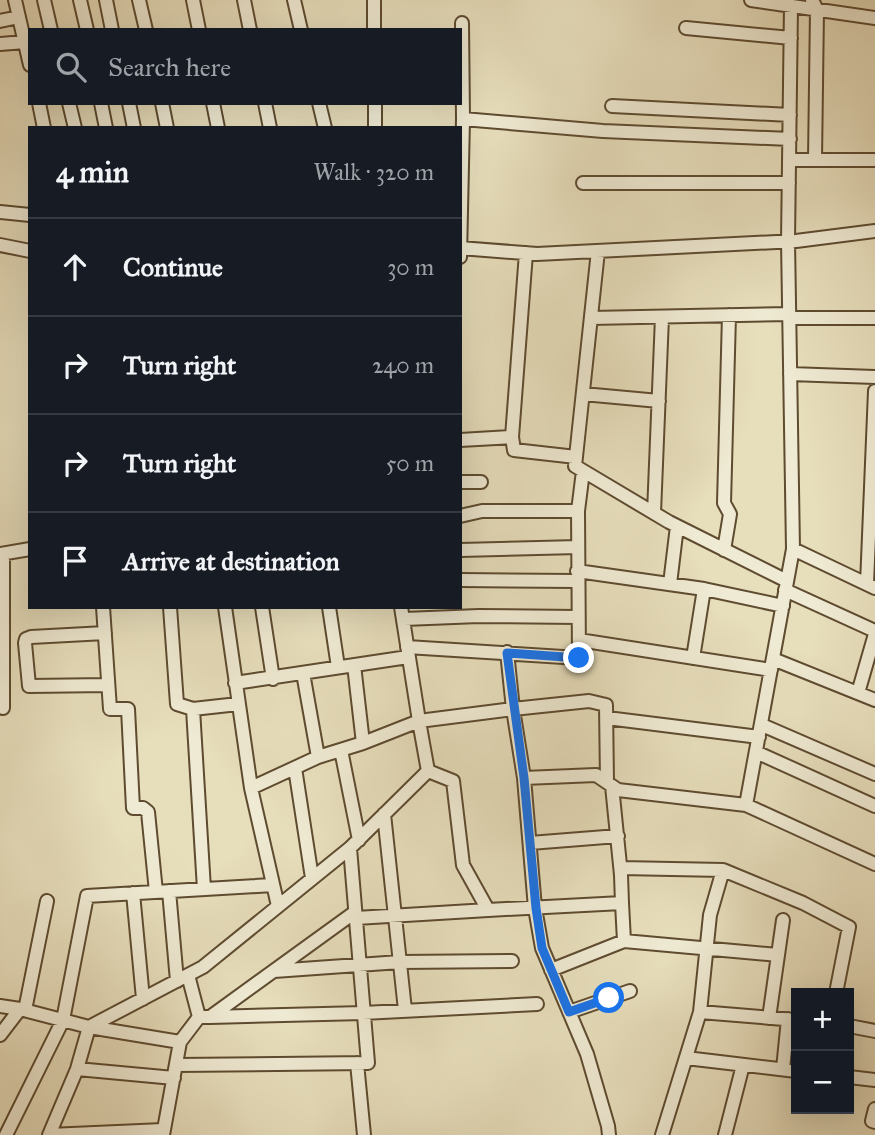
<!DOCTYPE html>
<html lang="en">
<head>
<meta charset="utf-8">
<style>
	:root { --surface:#171b24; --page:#242831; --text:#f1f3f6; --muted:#9ea1a6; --line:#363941 }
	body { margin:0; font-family:"IM FELL Great Primer",serif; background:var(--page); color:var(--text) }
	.controls { position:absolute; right:21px; bottom:21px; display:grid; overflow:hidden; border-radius:0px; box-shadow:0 7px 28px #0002 }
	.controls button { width:63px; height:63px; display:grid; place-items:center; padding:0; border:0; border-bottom:2px solid var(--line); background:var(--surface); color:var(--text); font:35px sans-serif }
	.stop { position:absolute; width:21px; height:21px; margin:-16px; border:5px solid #1a73e8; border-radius:50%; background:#fff }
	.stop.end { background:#1a73e8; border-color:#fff; box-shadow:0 2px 7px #0008 }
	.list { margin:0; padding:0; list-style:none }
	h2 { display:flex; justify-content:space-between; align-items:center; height:91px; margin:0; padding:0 28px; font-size:30px }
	h2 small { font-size:23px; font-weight:400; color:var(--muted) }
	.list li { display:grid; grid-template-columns:46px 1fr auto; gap:21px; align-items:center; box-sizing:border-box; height:98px; padding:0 28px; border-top:2px solid var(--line) }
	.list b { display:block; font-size:26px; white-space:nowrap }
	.list em { font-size:23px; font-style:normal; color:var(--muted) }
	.icon { flex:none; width:38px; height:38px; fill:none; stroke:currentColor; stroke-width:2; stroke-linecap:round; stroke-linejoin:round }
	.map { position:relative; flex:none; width:875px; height:1135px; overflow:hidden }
	.search { position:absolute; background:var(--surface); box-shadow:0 7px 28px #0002; left:28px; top:28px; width:434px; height:77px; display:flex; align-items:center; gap:18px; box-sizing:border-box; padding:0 24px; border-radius:0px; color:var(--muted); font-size:26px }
	.panel { position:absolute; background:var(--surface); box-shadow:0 7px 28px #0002; left:28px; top:126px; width:434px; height:483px; border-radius:0px }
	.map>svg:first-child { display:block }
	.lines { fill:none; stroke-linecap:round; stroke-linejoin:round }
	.minor-casing { stroke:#5e4b30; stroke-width:16 }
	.minor { stroke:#efead3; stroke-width:12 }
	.route { stroke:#1a73e8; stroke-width:9 }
</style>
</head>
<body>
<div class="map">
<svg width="875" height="1135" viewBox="0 0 875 1135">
	<rect width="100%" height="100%" fill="#e7debc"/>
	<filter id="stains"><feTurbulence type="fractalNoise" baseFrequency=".00286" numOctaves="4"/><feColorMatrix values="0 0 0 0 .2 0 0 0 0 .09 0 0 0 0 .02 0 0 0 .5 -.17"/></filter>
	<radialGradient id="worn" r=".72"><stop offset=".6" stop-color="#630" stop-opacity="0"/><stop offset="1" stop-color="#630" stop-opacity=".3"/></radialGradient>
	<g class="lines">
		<defs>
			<path id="minor" d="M15,0L30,65
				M44,0L51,30
				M80,0L87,30
				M106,0L112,30
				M139,0L146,30
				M193,0L199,30
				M244,0L250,30
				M294,0L301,30
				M374,0V30
				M751,0L875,18
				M812,0L817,10L815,160
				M0,21L19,17
				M462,23L463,119
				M686,28L791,38
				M0,44L25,42
				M39,103L44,128
				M69,103L75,128
				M101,103L106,128
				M129,103L134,128
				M162,103L167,128
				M213,103L218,128
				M265,103L270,128
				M319,103L325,128
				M375,103V128
				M612,106L790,115
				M789,160H875
				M583,183H789
				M0,212L30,215
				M0,245L30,251
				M460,248L537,254L796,241L875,231
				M598,251L575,466L669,522L787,581
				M460,257L463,119L603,131L790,139
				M591,318L789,314
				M789,318H875
				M790,374L875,377
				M583,394L659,401
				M512,437L514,450L576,457
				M460,440L512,437L526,253
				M460,482H481
				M654,513L662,317
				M460,516L482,511H578L583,471
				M793,549L875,588
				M460,550L578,547
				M724,550L730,514L724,503L729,315
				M0,554L30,549
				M3,554V708
				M577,571L704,589L783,606
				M460,580L577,581
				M670,584L677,526
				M867,584L875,391
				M785,590L875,631
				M103,607L110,709H128L133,808H143L148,812L156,892
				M170,607L177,704L193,709L238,704
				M225,607L251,788L278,906
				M262,607L273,679
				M329,607L338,667
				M404,619L479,616L578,617
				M105,633L31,637L26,639L25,643L29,686L108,685
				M579,640L771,670
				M407,647L579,658L578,511
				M507,652L513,709L589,701L606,705L607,782
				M693,658L704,589
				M773,659L875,700
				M303,673L318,757
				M235,683L408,657
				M858,693L875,634
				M193,709L204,889
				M607,718L759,737
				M762,725L875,774
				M363,743L419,721L401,607
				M341,750L359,840
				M756,752L875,806
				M295,768L312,878
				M428,771L453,781L463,865L488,910L622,903L621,875L612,786
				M524,778L535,908L542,948L587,1054L608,1126L609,1135
				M251,788L318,757L363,743L354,665
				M746,805L875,864
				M384,814L405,1010
				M530,843L618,836
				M621,868L723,870L710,915L700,1012L662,1135
				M723,870L803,903L849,927L836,993
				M169,891L177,981
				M133,893L143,999
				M622,903L624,941
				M356,918L488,910
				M551,970L624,941L778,955
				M274,971L400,962L512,961
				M0,1006L20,1009
				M25,1010L47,901
				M569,1012L630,991
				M700,1012L796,1020
				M199,1017H210L355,912
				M210,1017L363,1013L537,1004
				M769,1018L783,920
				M849,1026L875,1031
				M0,1035L20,1009L89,1027L203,967L350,848L428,771L419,721L513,709L524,778L596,775L618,790L746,805L793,549L788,241L791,6
				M686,1058L796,1071
				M357,1063L364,1135
				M177,1065L368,1063L350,848
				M77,1069L174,1078
				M783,1069L788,1019
				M849,1077L875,1080
				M875,1109L872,1121L875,1122
				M6,1135L63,1020L87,896L273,885
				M49,1135L77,1069L89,1027L180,1042
				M49,1135L163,1130
				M163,1135L180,1042L199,1017L188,975
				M725,1135L743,1065"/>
		</defs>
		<use href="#minor" class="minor-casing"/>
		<use href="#minor" class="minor"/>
	</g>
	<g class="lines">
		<path class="route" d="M579,658L507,653L524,778L536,908L542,948L569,1012L609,998"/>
	</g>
	<rect width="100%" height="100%" filter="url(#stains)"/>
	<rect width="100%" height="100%" fill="url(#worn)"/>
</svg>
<div class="controls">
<button>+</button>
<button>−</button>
</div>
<div class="stop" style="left:609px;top:998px"></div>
<div class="stop end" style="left:579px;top:658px"></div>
<div class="search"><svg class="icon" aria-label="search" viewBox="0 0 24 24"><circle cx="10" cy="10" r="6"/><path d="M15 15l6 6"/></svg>Search here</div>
<section class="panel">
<h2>4 min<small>Walk · 320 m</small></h2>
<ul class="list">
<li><svg class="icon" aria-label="ahead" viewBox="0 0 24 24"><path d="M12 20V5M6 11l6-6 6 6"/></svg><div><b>Continue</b></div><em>30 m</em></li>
<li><svg class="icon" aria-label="right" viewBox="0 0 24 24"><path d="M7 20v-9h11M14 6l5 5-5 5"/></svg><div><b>Turn right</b></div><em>240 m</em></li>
<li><svg class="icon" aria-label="right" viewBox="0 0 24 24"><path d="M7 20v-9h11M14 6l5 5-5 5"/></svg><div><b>Turn right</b></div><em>50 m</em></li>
<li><svg class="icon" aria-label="arrive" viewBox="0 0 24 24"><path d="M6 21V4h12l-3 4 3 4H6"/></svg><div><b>Arrive at destination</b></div></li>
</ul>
</section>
</div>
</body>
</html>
